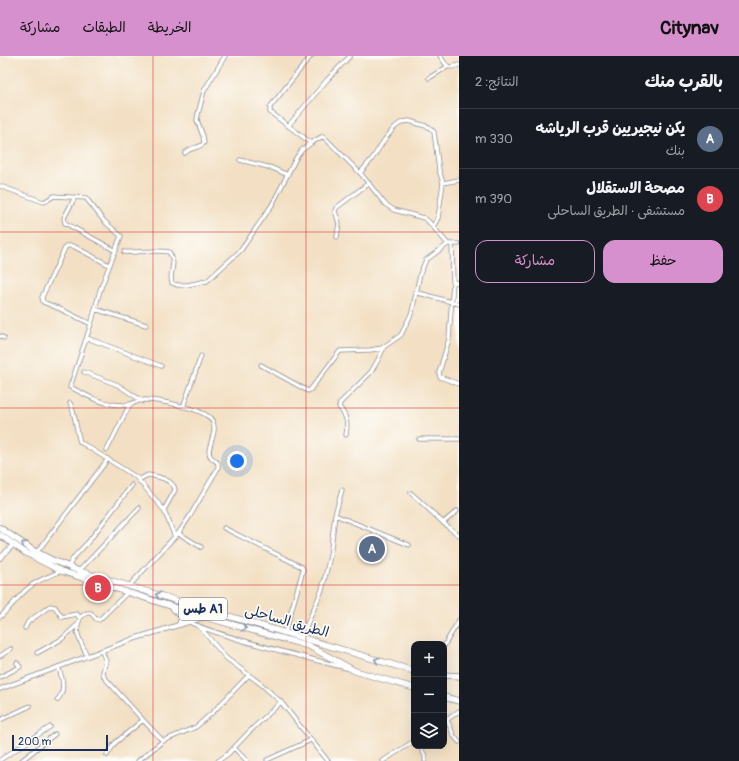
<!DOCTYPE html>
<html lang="ar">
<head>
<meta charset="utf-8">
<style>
	:root { --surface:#171b24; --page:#242831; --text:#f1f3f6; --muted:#9ea1a6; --line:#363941; --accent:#d690ce }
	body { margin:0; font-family:Pangolin,"Playpen Sans Arabic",sans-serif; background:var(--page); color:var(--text); direction:rtl }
	.controls { position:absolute; right:12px; bottom:12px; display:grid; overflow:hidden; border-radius:8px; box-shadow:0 4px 16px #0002 }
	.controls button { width:36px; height:36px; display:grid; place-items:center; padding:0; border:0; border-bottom:1px solid var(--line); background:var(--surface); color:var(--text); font:20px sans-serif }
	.scale { position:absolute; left:12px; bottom:10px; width:96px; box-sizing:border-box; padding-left:4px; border:2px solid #1b2f5e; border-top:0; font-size:11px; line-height:14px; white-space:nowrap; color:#1b2f5e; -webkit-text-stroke:3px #fdfcf7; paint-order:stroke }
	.you { position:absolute; left:237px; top:405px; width:14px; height:14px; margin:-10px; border:3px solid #fff; border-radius:50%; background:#1a73e8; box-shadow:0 0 0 6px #1a73e833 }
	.badge { display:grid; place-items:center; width:26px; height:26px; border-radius:50%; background:var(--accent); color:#fff; font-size:13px; font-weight:700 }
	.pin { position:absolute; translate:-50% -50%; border:2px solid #fff; box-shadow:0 1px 4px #0006 }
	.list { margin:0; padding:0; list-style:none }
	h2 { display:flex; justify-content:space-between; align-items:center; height:52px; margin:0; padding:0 16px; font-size:17px }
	h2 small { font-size:13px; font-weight:400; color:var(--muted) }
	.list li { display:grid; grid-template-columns:26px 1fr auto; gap:12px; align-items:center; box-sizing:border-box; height:60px; padding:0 16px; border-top:1px solid var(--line) }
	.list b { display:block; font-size:15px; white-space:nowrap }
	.list p { margin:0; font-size:13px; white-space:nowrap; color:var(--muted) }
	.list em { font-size:13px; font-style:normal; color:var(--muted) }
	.actions { display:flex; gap:8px; padding:12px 16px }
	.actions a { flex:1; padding:9px 0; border:1px solid var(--accent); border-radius:12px; text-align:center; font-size:14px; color:var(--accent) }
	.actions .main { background:var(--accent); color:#111 }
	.icon { flex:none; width:22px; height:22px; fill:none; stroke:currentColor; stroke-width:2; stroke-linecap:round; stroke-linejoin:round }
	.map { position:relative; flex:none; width:459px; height:705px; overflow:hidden; direction:ltr }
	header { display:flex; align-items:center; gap:24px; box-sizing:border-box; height:56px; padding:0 20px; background:var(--accent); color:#111 }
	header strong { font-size:19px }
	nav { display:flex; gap:22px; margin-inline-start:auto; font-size:14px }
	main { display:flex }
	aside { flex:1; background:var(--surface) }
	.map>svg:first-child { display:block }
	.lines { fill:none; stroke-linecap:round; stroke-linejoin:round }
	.minor-casing { stroke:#878891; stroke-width:5 }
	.tertiary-casing { stroke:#878891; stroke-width:5.5 }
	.trunk-casing { stroke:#878891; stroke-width:7 }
	.minor { stroke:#fff; stroke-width:3.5 }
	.tertiary { stroke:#fff; stroke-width:4 }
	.trunk { stroke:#fff; stroke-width:5.5 }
	.oneway { stroke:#8d97ae }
	.grid { fill:none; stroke:#d62828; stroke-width:1; stroke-opacity:0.55 }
	.labels { text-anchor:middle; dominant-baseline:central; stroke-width:3.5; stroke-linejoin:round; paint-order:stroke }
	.shield { fill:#fdfcf7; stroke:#5f6c8c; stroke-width:1 }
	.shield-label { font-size:13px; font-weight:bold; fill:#1b2f5e }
	.street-label { font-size:14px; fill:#1b2f5e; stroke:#fdfcf7 }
</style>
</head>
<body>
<header>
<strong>Citynav</strong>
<nav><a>الخريطة</a><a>الطبقات</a><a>مشاركة</a></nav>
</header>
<main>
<aside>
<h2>بالقرب منك<small>النتائج: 2</small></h2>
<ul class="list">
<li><span class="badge" style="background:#5c6f8a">A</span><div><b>يكن نيجيريين قرب الرياشه</b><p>بنك</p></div><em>330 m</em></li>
<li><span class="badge" style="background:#e0444e">B</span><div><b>مصحة الاستقلال</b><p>مستشفى · الطريق الساحلى</p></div><em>390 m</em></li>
</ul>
<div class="actions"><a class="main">حفظ</a><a>مشاركة</a></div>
</aside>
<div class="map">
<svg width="459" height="705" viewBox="0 0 459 705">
	<rect width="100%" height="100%" fill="#fdfcf7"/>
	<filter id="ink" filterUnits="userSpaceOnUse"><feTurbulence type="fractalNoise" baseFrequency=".025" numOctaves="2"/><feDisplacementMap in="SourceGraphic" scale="8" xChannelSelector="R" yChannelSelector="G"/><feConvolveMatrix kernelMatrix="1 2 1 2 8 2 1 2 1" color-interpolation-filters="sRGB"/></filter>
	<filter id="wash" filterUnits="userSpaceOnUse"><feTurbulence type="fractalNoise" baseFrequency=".012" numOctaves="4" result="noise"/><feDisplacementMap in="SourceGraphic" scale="16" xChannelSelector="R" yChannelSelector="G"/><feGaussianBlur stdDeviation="0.9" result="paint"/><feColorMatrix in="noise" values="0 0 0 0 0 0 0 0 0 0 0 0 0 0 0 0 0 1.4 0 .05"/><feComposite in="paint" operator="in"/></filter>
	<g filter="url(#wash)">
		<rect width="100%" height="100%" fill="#f3e0c4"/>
	</g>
	<g filter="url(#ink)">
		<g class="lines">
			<defs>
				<path id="minor" d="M311,0L270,51V56L311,87L323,80L362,119L385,148L394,154L424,162L428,165L448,188H459
					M440,0C447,9 446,14 459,9
					M429,22L447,11
					M288,70L327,24L350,0
					M185,97C192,90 199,93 204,87L203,80L197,64L198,58L204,35L225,0
					M240,104L272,112L288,119
					M360,117L372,103L385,83L395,71L402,66L409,65L429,71L434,76L439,114L443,127
					M0,130L41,145L44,146L54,140L86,142L104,165L121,180L100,234L92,265L70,331C84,338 97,346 112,348C118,349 125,350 131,348C136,346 140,344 145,344C160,344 198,352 209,361C223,373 203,393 211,401C213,403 216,405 218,407V412L190,460L180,475L129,530
					M75,141L64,162L65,167L116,195
					M433,171L438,162L443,127L459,124
					M337,181L339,167L335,155L336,152L369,127
					M452,189L453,226L449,283L439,317L440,321L459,328
					M124,196C139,197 154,193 169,196C178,209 168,216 172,227L177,229H187L207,225L241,194L272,149L296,102L302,94L311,87
					M453,226L459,227
					M415,236L459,248
					M95,253L146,269
					M91,268L60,253L43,246L42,241L66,190H73L109,209
					M0,280L4,282
					M87,282L161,310
					M261,309L308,335L310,334L340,295L370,294L382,292L401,279L412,256L420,218L426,204L448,188
					M84,316L118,329L142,345
					M70,347C76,360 76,373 80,386L136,421L164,454L175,481
					M183,351L201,300
					M346,379C348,368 347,360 339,351L340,347L371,316L378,304L384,291
					M419,383H459
					M107,394L130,348
					M138,424L148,419C157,420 174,424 175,434L164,454
					M411,437L448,471L459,479
					M335,459L409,489
					M443,467L457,455
					M224,472L302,511L303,514L285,577
					M178,477L201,491
					M37,496L108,403
					M68,511L74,501L89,485L132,429
					M79,515L139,452
					M0,561C10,552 17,542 27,533C36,524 50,520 61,515
					M80,561L87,557H91L96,563L99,564L128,536
					M182,561C193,575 321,605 346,612
					M199,570L226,602L261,628L281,646L328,705
					M25,572L28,566L50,550L55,551L62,561L77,558L80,563C73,577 82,587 87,600
					M301,582L322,534L330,500L335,459L342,434
					M444,590L459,564
					M102,595L106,605L103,616L104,621L143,664L163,685L196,671L213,656L249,619
					M37,597L62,583L77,569
					M0,600L11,593
					M0,621L20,611L17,607
					M57,644C66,635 63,622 58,611
					M0,664L30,650
					M447,664L454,680L459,686
					M444,666L459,655
					M420,690L425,700V705
					M234,692L247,705
					M107,699L115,687L143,664
					M0,704L50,671
					M267,704L311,684
					M21,705L55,678
					M138,705L163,685
					M218,705L228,698L249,676L281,646
					M383,705L414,685"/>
				<path id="tertiary" d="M0,502L13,489
					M0,633L133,583L205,561"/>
				<path id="trunk" d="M0,472L34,495L52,504L79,515L218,557L414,615
					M0,479L26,497L61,515L205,561L309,590L355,615L414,632
					M173,552L182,561L180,568
					M444,619L459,620
					M444,641L459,645"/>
			</defs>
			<use href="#minor" class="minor-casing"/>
			<use href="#tertiary" class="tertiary-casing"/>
			<use href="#trunk" class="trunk-casing"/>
			<use href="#minor" class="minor"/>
			<use href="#tertiary" class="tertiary"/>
			<use href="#trunk" class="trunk"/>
		</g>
		<defs><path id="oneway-chevron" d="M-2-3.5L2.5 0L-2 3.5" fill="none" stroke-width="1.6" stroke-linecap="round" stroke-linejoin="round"/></defs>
		<g class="oneway">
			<use href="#oneway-chevron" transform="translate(24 488) rotate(-147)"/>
			<use href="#oneway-chevron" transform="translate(158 539) rotate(-163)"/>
			<use href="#oneway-chevron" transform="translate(244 572) rotate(16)"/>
			<use href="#oneway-chevron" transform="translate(377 604) rotate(-163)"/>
		</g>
	</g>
	<path class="grid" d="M153,0V705M306,0V705M0,176H459M0,352H459M0,529H459"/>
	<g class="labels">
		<rect class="shield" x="179" y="542" width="48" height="22" rx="3"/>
		<g class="shield-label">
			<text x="203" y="553">طس A1</text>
		</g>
		<g class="street-label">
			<text transform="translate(287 565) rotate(16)">الطريق الساحلى</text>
		</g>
	</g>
</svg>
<div class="controls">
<button>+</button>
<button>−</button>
<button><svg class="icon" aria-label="layers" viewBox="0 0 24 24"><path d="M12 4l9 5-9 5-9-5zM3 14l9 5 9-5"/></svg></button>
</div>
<div class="scale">200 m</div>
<div class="you"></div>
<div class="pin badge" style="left:372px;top:493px;background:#5c6f8a">A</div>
<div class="pin badge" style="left:98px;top:532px;background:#e0444e">B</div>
</div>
</main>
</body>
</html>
